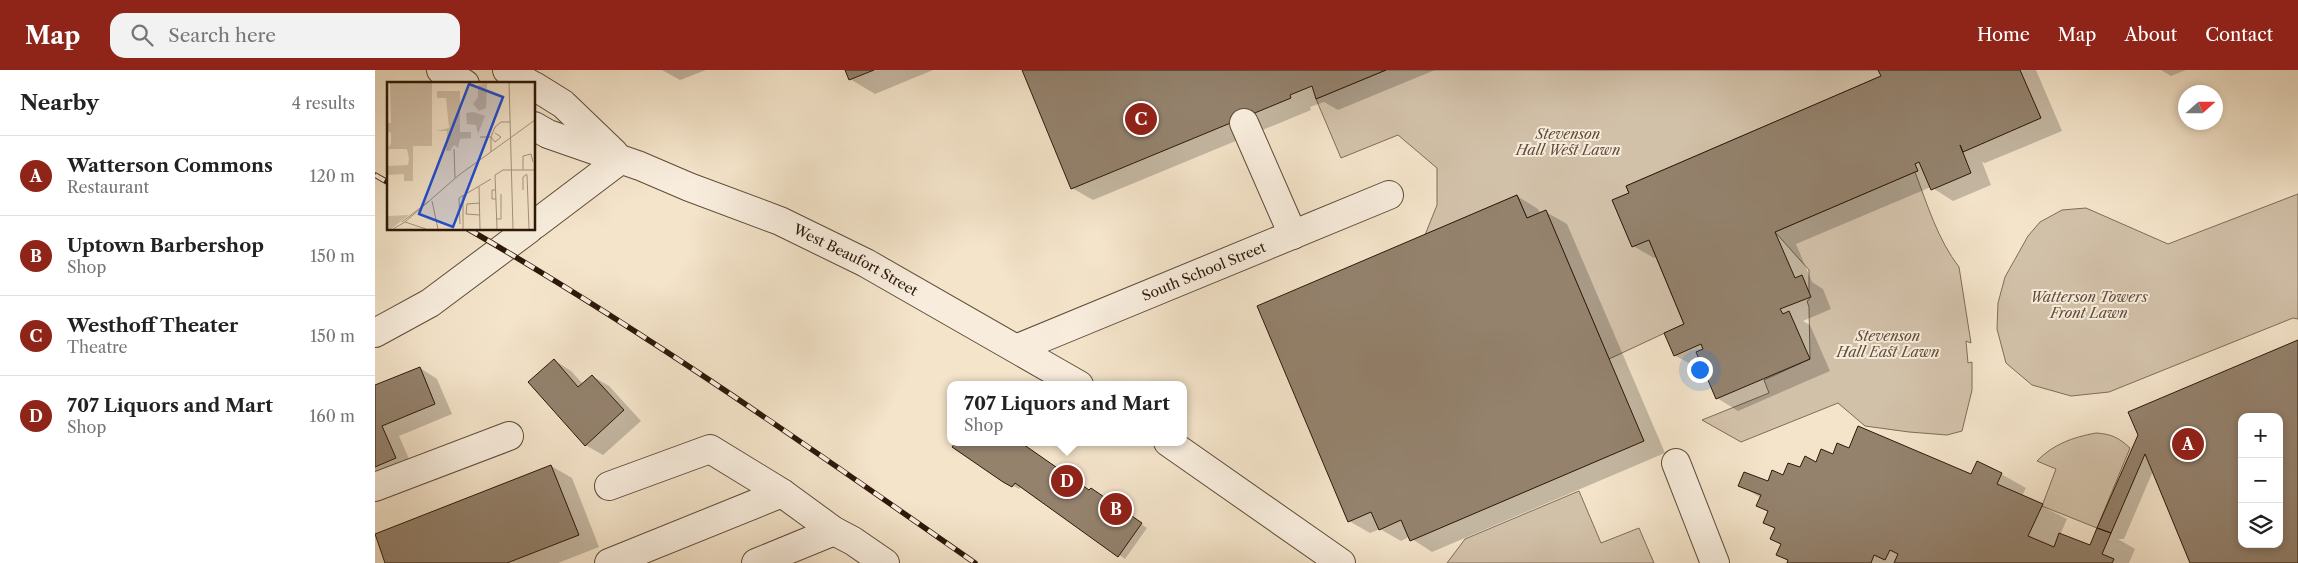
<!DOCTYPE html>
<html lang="en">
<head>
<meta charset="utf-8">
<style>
	:root { --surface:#fff; --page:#f2f2f2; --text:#222; --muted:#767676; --line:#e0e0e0; --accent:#8f2418 }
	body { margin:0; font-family:"Libre Caslon Text",serif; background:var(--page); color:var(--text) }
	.controls { position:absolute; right:15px; bottom:15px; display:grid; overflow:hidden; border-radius:10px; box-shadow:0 2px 8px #0003 }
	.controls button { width:45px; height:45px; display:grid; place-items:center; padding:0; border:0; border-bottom:1px solid var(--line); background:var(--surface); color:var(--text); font:25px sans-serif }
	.compass { position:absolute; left:1803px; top:15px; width:45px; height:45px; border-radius:50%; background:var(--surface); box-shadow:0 2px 8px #0003; rotate:69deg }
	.you { position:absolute; left:1324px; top:299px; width:18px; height:18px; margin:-12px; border:4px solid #fff; border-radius:50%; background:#1a73e8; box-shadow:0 0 0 8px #1a73e833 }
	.badge { display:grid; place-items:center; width:32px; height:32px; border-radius:50%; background:var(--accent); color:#fff; font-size:16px; font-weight:700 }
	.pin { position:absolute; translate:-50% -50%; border:2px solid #fff; box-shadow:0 1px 5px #0006 }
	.popup { position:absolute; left:572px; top:311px; width:240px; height:65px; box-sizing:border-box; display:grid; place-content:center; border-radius:10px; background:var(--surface); filter:drop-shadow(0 1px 4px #0005); font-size:16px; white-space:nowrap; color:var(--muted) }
	.popup b { font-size:19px; color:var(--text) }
	.popup::after { content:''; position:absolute; left:50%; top:100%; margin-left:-10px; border:10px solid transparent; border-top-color:var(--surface) }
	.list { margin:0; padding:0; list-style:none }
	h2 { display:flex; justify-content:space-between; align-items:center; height:65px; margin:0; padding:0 20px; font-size:21px }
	h2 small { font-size:16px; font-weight:400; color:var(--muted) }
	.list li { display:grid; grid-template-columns:32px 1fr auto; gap:15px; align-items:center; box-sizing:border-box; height:80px; padding:0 20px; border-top:1px solid var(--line) }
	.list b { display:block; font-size:19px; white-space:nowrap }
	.list p { margin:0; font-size:16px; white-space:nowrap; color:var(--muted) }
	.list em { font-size:16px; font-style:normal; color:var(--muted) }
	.icon { flex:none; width:28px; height:28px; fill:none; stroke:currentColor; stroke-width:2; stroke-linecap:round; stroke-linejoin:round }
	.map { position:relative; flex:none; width:1923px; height:493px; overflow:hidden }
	header { display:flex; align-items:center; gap:30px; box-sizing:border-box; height:70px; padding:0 25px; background:var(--accent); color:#fff }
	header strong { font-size:24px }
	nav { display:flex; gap:28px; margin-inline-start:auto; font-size:18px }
	.search { width:350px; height:45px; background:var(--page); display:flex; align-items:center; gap:12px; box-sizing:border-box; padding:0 18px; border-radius:15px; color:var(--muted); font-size:19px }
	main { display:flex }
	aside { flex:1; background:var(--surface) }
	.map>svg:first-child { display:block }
	.green { fill:#d2c1a9; stroke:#806c58 }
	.shadow { fill:#0003; fill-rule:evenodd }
	.building { fill:#94826d; stroke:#2d1808; fill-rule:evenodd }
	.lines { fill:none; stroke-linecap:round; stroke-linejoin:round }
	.minor-casing { stroke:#5f4b38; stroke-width:30 }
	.minor { stroke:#f8eddd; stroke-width:28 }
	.rail-casing { stroke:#2d1808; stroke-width:5.5 }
	.rail { stroke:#f8eddd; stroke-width:4; stroke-dasharray:11; stroke-linecap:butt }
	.labels { text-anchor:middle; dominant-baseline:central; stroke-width:4; stroke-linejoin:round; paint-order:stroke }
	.park-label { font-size:14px; font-style:italic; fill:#5f4b38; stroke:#f8eddd }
	.street-label { font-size:14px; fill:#2d1808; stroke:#f8eddd }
	.inset-road { fill:none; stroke:#a4927c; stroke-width:1 }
	.view { fill:#1d4ed8; fill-opacity:0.15; stroke:#1d4ed8; stroke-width:2.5 }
	.inset-edge { fill:none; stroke:#2d1808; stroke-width:2.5 }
</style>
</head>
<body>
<header>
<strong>Map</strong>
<div class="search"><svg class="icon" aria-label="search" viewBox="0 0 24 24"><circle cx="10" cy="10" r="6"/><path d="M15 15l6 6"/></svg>Search here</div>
<nav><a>Home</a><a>Map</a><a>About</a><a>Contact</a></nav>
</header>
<main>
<aside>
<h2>Nearby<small>4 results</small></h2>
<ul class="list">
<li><span class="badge">A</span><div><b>Watterson Commons</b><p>Restaurant</p></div><em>120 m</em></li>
<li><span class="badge">B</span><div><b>Uptown Barbershop</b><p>Shop</p></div><em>150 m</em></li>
<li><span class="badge">C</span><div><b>Westhoff Theater</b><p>Theatre</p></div><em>150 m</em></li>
<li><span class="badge">D</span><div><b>707 Liquors and Mart</b><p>Shop</p></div><em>160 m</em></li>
</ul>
</aside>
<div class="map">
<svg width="1923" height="493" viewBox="0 0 1923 493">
	<rect width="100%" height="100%" fill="#f4e4ca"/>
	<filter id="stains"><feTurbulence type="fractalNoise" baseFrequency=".004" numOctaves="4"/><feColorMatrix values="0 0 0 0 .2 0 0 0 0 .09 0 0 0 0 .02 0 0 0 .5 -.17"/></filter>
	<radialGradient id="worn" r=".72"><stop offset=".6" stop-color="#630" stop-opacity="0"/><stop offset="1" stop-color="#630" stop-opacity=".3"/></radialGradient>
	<path class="green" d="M1011,0H1520L1251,116L1254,123L1238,130L1274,170L1309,254L1234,289L1171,141L1152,148L1142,125L1050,165L1062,135V98L1023,65L966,88L941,29Z
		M1540,102C1552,134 1563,170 1584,197L1596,273L1591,271L1593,293L1597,292V320L1587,361L1572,365L1534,362L1490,356L1463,333L1366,372L1327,350L1394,323L1389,310L1435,289L1434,237L1432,231L1434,230V200L1400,162Z
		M1923,124V249L1918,248L1734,322L1696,326L1657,315L1631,293L1622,259L1623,233L1630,207L1653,166L1665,152L1687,140L1711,138L1793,174Z
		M1721,363C1737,364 1744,368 1755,378L1722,458L1667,436L1681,399L1662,391C1678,374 1699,367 1721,363Z
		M1204,421L1226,473L1264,458L1279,493H1072L1090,469Z"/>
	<path class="shadow" d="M287,0H331L305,10Z
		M471,0H558L500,24L475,9Z
		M649,0H1060L963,40L949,32L935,37L936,40L718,130L697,118Z
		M1505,0H1661L1687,61L1610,93L1607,92L1616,115L1578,131L1556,117L1421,174L1437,212L1448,219L1456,239L1428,251L1435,255L1455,301L1363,341L1342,328L1327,294L1321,297L1299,285L1311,255L1282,187L1279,188L1258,176L1508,7Z
		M1786,0H1811L1796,6Z
		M1142,126L1163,139L1166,144L1171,142L1192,154L1290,383L1057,482L1034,467L1026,471L1005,459L995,463L974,451Z
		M1923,272V493H1816L1778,401L1749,469H1743L1760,479L1754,493H1413L1414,491L1403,485L1407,475L1397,469L1401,459L1390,453L1394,442L1383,436L1386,428L1364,415L1393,413L1475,380L1597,405L1626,404L1651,418L1647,426L1692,449L1685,465L1716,476L1764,365ZM1867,347H1904V474H1867Z
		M179,290L196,301L208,314L217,306L234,316L266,351L228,385L210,375Z
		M45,298L62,309L77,344L24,366L38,398L0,415V316Z
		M176,396L197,408L224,477L183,493H12Z
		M629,411L723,424L772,458L750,489L647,416L644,419Z"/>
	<path class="building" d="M470,0H499L474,10Z
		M647,0H1011L941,29L937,16L915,25L916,28L696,119Z
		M1503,0H1645L1666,48L1588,82L1585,75L1596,103L1556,120L1544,92L1540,94L1543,101L1540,102L1400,162L1420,208L1427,205L1436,227L1405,239L1408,244L1414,241L1435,289L1341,329L1321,282L1328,279L1326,274L1299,286L1289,263L1309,254L1274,170L1257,177L1237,130L1254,123L1251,116L1506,6Z
		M1142,125L1152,148L1171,140L1269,371L1035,471L1026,450L1004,460L996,442L973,452L882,236Z
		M1923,270V493H1815L1770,384L1736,463L1722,458L1763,365L1753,342ZM1867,347H1904V474H1867Z
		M179,289L203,317L217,305L249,340L210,376L153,312Z
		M45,297L60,334L7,356L21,388L0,397V315Z
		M1483,356L1596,404L1602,391L1627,403L1622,414L1668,434L1653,466L1679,477L1684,463L1715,475L1722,458L1736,463L1727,484L1739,489L1737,493H1519L1523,484L1515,480L1510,490L1499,485L1496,493H1412L1413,490L1401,485L1406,474L1395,469L1400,458L1388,453L1393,441L1381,436L1386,425L1363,416L1369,402L1393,411L1397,400L1408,405L1413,393L1425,397L1430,386L1441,392L1446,379L1458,384L1462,373L1474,378Z
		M581,372H645L714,420L716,418L767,453L743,487L640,413L637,417L628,412L577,377Z
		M176,395L204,465L132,493H10L0,464Z"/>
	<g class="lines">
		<defs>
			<g id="minor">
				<path d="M66,0L90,14"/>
				<path d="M132,0L155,14"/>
				<path d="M159,16L188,34L239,83"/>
				<path d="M869,53L918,165"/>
				<path id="s1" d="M159,56L173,64L265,96L314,117L405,151L491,193L704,315"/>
				<path d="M159,155L245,90"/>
				<path d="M0,263L55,233L154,159"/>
				<path id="s2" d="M643,278L1014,125"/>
				<path d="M793,372L966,493"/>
				<path d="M1301,393L1340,493"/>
				<path d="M234,416L335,379L407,423"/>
				<path d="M0,417L134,366"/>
				<path d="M234,493L407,423L459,461L478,471L510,493"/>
				<path d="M381,493L459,461"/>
			</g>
		</defs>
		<use href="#minor" class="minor-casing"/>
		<use href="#minor" class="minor"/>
		<defs>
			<path id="rail" d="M0,105L14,113
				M93,159C268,260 434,377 600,493"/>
		</defs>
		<use href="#rail" class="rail-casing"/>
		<use href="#rail" class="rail"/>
	</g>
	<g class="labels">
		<g class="park-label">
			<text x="1193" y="64">Stevenson<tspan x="1193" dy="16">Hall West Lawn</tspan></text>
			<text x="1714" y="227">Watterson Towers<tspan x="1714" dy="16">Front Lawn</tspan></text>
			<text x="1513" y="266">Stevenson<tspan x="1513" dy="16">Hall East Lawn</tspan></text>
		</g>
		<g class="street-label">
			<text stroke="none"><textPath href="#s1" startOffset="349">West Beaufort Street</textPath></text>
			<text stroke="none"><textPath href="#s2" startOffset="201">South School Street</textPath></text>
		</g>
	</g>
	<g transform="translate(12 12)">
		<rect width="148" height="148" fill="#f4e4ca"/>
		<path d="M3,0H45V64H26V99H17V92L0,93V84L21,83L22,77L20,67H0L4,62V51L0,49V41H4ZM100,1L99,26L92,29L86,22L91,15V3ZM50,9H73V50H84V56L73,57L71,66L67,63L63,69H59L60,49H49L62,46L59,16H50ZM87,30L98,34L91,52L89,43L80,42L79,31ZM22,133L4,147H0V134Z" fill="#d2c1a9"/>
		<path class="inset-road" d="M122,0L126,147M93,55H104L108,60L114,55L108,51M67,67L68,96M104,70V55L108,45L114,40H123M136,88V74L144,72L146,80M140,93L142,147M92,105L93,147M108,108H105V117H109M136,108V95L140,92M76,113V147M45,119L51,147M93,121L80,122L79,132L93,133M109,137H114V112M15,140L42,119M18,140L72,93L148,38M73,142L72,116L104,97M6,147L18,140L39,147M110,147L108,93L116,88H148"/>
		<path class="view" d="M82,2L116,15L66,145L32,132Z"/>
		<rect width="148" height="148" class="inset-edge"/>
	</g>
	<rect width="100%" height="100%" filter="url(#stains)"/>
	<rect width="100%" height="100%" fill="url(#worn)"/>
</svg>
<div class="controls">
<button>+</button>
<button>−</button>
<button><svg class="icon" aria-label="layers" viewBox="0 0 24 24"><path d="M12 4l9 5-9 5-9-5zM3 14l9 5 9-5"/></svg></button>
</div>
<svg class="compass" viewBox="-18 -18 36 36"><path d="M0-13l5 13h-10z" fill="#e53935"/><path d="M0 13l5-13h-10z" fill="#767676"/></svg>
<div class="you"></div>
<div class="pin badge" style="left:1813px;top:374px">A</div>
<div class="pin badge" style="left:741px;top:439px">B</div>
<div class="pin badge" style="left:766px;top:49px">C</div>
<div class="pin badge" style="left:692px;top:411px">D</div>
<div class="popup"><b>707 Liquors and Mart</b>Shop</div>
</div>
</main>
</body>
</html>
